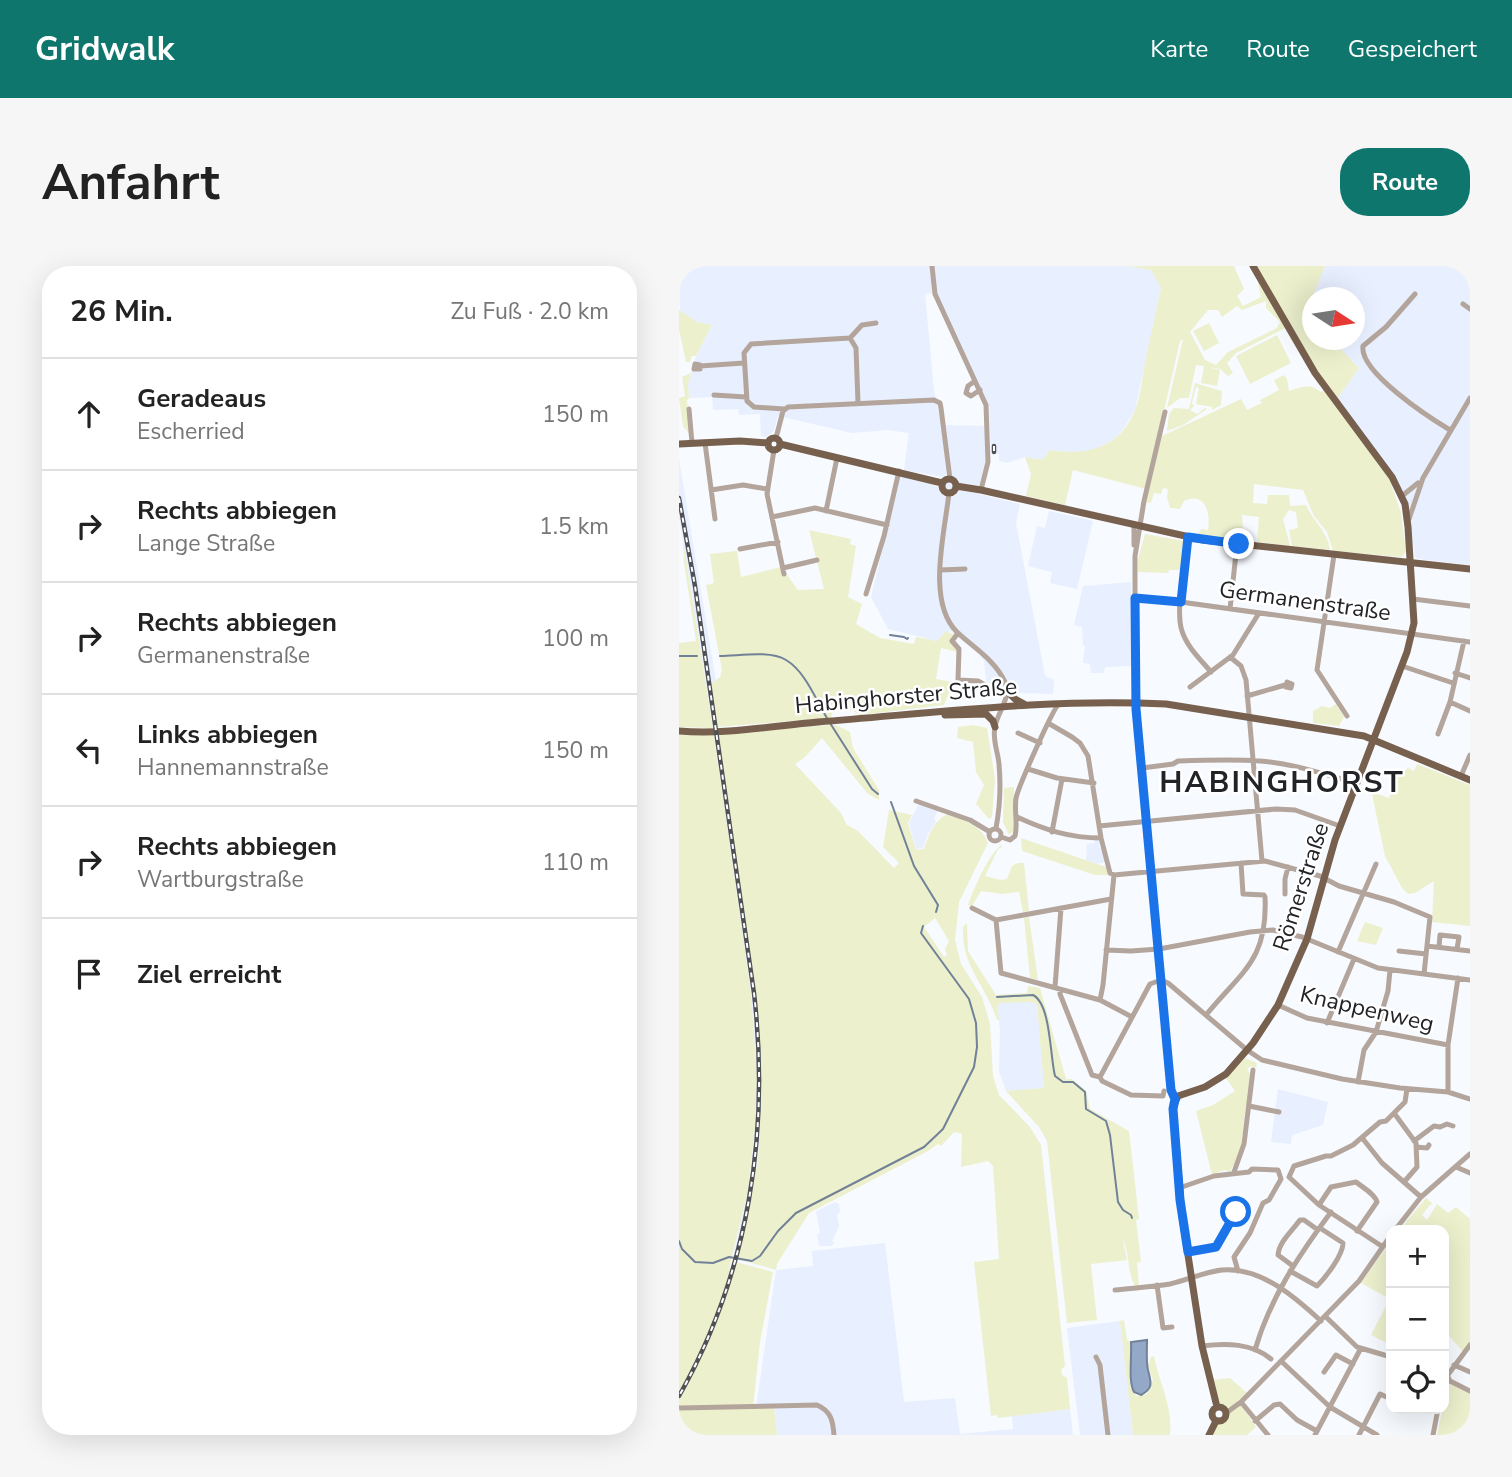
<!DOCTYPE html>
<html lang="de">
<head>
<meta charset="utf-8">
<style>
	:root { --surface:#fff; --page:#f6f6f6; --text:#222; --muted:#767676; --line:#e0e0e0; --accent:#0f766e }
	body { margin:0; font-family:"Nunito Sans",sans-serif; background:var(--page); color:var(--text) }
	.controls { position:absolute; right:21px; bottom:21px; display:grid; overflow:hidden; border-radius:14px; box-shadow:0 7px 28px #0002 }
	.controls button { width:63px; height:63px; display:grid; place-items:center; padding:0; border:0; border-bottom:2px solid var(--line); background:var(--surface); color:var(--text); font:35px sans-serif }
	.compass { position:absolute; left:623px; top:21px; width:63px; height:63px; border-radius:50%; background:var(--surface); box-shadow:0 7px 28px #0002; rotate:102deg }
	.stop { position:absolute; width:21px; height:21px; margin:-16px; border:5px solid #1a73e8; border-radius:50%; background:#fff }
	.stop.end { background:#1a73e8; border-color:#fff; box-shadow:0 2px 7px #0008 }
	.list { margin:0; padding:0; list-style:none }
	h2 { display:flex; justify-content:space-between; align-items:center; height:91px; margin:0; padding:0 28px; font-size:30px }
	h2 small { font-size:23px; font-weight:400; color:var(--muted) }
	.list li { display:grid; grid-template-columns:46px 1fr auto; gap:21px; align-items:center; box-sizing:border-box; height:112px; padding:0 28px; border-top:2px solid var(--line) }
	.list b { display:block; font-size:26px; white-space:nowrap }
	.list p { margin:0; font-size:23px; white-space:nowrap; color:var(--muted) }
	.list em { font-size:23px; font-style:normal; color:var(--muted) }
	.icon { flex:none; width:38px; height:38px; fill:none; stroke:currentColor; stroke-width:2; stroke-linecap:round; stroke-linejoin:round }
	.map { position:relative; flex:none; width:791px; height:1169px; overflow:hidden; border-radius:28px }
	header { display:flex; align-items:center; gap:42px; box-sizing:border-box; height:98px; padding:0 35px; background:var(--accent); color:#fff }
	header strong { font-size:33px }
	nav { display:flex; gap:38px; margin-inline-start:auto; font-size:24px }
	.intro { display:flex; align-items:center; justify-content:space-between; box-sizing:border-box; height:168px; padding:0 42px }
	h1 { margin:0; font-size:49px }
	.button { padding:18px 32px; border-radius:28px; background:var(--accent); color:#fff; font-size:24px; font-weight:700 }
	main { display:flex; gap:42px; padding:0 42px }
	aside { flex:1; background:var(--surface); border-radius:28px; box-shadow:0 7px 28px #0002 }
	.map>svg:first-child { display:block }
	.built { fill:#e8effe }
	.green { fill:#ecf0cd; fill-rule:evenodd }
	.water { fill:#93a9c7; stroke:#718197; stroke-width:2 }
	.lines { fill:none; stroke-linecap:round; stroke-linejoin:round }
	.stream { stroke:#718197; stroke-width:2 }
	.minor { stroke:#b3a59b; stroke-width:5 }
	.major { stroke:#78604e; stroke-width:7 }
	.rail-casing { stroke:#505155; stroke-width:4.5 }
	.rail { stroke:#fff; stroke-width:2; stroke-dasharray:5; stroke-linecap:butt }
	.route { stroke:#1a73e8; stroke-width:9 }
	.labels { text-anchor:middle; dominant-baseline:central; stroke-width:5; stroke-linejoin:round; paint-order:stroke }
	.street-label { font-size:23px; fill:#222326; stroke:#fff }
	.district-label { font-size:30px; font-weight:bold; letter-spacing:2px; fill:#222326; stroke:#fff }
</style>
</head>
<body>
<header>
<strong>Gridwalk</strong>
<nav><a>Karte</a><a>Route</a><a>Gespeichert</a></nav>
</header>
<div class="intro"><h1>Anfahrt</h1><a class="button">Route</a></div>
<main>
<aside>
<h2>26 Min.<small>Zu Fuß · 2.0 km</small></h2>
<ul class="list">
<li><svg class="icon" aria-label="ahead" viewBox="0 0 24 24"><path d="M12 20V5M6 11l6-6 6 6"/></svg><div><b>Geradeaus</b><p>Escherried</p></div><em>150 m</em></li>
<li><svg class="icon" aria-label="right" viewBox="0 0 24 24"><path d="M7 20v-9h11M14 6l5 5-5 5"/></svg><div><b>Rechts abbiegen</b><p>Lange Straße</p></div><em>1.5 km</em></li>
<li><svg class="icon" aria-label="right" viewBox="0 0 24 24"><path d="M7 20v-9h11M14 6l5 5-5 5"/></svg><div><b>Rechts abbiegen</b><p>Germanenstraße</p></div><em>100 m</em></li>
<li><svg class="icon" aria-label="left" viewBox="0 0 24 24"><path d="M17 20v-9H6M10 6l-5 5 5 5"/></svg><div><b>Links abbiegen</b><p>Hannemannstraße</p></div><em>150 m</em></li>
<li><svg class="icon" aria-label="right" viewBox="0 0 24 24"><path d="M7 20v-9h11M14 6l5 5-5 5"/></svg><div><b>Rechts abbiegen</b><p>Wartburgstraße</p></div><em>110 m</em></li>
<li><svg class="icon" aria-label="arrive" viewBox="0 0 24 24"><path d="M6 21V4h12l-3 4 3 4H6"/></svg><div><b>Ziel erreicht</b></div></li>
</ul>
</aside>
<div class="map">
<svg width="791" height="1169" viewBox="0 0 791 1169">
	<rect width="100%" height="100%" fill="#f7faff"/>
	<path class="built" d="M0,0H449L472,4L482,22L456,144L445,162L436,173L413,185L401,187L371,184L363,194L346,191L328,197L320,195V188L312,187L310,140L257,27L246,28L255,125L263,161L267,208L264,211L225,204L230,167L208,164L173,167L99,150L95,165L87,171L82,170L81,148L60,149L59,143L34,144L33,131L10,132L9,118L17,90L33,59L18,56L1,46Z
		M646,0H779L791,8V299L740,293L736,291L727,235L721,219L658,133L680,102L653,74H676V32H634L633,51L628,44Z
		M267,159L307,160V195L300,228L341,238L337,257L366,410L375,414L374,428L341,427L336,431L319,424L307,414L305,395L301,389L271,365L265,367L258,375L209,363L192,331L221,210L246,215L259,221L272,203Z
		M0,193L37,415L33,418L38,459L34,460L0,251Z
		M370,245L414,255L398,323L371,317L373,306L349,300L358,260L366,262Z
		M452,316L453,400L426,401L425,407H412L411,398L404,397L406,380L404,379L403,361L395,359L404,320Z
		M39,470L77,726L83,810L79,895L58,993L54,991L69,924L73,894L78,811L72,728L35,479V471Z
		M240,538L259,544L255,553L257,556L249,568L244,582L237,583L230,557Z
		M420,573V581L422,582L426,596L418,598L407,594L408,578L415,577V574Z
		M340,736H354L358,738L365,822L327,825L320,805L321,764L318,740L321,737Z
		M599,823L649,836L644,859L613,869L612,878L592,876Z
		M156,936L160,938L161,945L158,949L160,960L153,975L155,977L153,980H140L138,968L141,967L137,945Z
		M206,977L225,1136L276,1132L281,1168L334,1163L333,1150L391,1143L394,1169H98L95,1142H77L97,1004L134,1000L133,985Z
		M441,1055L454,1169H401L388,1062Z"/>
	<path class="green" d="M449,0H555L565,23L558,30L564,40L582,31L578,13L606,62L557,87L548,97L554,107L549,110L541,103L529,101L541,104L538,120L522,117L525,100L517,99L510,132H501L488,142L504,73L501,75L467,223L394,204L386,239L347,230L352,208L346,191L363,194L371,184C408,190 441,182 456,144C462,130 463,111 466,96C471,71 477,47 482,22L472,4ZM587,35V42L601,56L598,62L549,86L537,99L526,94L511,66L529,44H539L543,51L558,40L563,44Z
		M577,0H646L628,44L633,51L634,74H653L680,102L658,133L635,102Z
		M0,44L18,56L33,59L17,90H13L11,96H7L0,64Z
		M530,57L540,77L525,85L514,65Z
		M598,69L612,97L571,118L557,90Z
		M12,107L9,118L10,132L8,134L11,169L4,160L0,132L6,130L3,111Z
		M605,109L608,113L610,125C622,121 631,117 642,126L645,124L710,212L722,247L727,285L723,291L654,285L648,266L635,250L624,224L575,218L574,237L588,238L589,229H610L611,240L627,239C634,255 649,266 651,284L613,280L610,264L619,262L617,246L610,244L604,253L611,280L578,276L580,251L563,249L565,275L518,269L524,261L523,263L529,264C532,247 526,225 505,235L501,243L491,242L488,231L489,223L484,222L482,228L475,227L472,237L466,236L483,170L562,133L568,144L583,137L581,134L600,124L595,114Z
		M516,117L543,125L542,139L533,144V141L517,138L520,122L517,121L513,137L515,140L511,144L518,148L526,142L528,143L504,159L488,165L490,148L495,142L510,143Z
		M130,264L172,273L171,278L177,280L169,331L183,338L177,358L201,372L235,378L237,371L258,375L267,365L275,369L271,375L279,386L262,382L257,413L274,416L265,439L181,449L157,435L152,452L38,461L32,418L41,411L43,404L27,319L35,317L31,288L58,285L62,311L102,301L119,324L145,323Z
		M466,268L505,275L502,304H490L489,307L459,306V293Z
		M4,275L34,462L0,461V377L17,375L5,297Z
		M657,438L665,451L660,460L634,457V445L643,440L651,442Z
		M150,459H157L171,466L174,482L200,524V534L189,528L143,472L125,492L116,498L162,547L168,559L179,565L215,602L220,597L204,581L210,544L233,549L229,557L237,584L245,583C250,568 255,554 269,548C287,555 302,559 309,577L280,636L276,674L282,698L303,731L311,758L314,810L320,829L351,861L362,879L386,1100L382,1104L383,1109L388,1112L391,1143L319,1152L318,1149L312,1150L295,996L320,993L314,900L309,895L282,901L283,868L275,866L262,880L259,878L249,885L130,947L98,998L97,1004L58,993L79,895L83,810L77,726L39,468ZM256,652L270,675L266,683L268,689L265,691L245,661Z
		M294,459L308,462L316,513L313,551L310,553L297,538L305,519L297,506L294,476L278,472L279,461Z
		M0,468H35L72,728L78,811L76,862L69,924L50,1003L55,1004L57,996L94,1006L81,1076L74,1141L95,1142L98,1169H0Z
		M738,498L791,519V660L753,656L755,615L736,627L729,628L723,622L706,590L693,528V526L710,532L718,512L729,502L735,505Z
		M335,521L334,566L330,569L324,556L325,522Z
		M342,572L427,601L429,609H416L343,585Z
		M322,579L323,581L319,583L306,610L322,614L328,613L333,600L339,597H345L350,645L344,646L340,626L323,628L302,625L293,640L289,639C294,624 310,588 322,579Z
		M350,651L359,714L351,712L345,652Z
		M686,656L704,662L697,679L678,675Z
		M288,657L289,685L317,729L348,727L349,720L361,722L387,813H393L407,825L411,843L450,865L460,953L457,954L462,996H458L460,1020H456C448,1006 451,988 444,973L448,994L412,998L418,1054L388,1057L368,875L360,861L327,825L365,822L358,738L354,736L321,737L318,740L320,754H318C307,719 282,700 284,661Z
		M566,792L578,797L577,802L572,800L568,803L573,811L570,837L567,839L564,863L566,866L563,869L562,885L551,906L545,904L533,909L517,845L534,839L556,825L547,812Z
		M747,932L754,938L751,939L743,949L748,954L758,938L769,947L777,941L791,953V1076L784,1086L765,1064V964H720Z
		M712,975V1029L709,1032L682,1017Z
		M708,1038L712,1040V1079L692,1069Z
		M445,1054L448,1074L452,1076L453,1102L451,1121L457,1130L468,1128L474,1114L469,1100L472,1091L475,1090C480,1117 494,1140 491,1169H454L441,1055Z
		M551,1112L568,1127L559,1135L577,1161L568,1169H532L538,1157L544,1156L549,1150L547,1142L542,1140L533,1114Z
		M769,1116L791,1127V1169H758Z"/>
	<path class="water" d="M468,1074C468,1084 467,1095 469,1104C472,1116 475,1122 462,1129L455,1126C449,1116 453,1090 452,1076Z"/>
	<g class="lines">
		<path class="stream" d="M211,369L225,371L228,373L229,372
			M0,390H18
			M41,390C60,390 90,384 107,394C126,405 137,434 148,452
			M151,457L193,523L199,528
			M212,536L235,600L259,639L257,646
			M318,731L354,729C372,738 371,791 376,810L384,816H394L406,826L407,843L427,855L431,869L439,936L444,944L452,949L453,952
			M0,975L3,983L16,996L34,997L50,991L73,995L81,990L99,965L117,947L245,881L264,863L295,801L298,781L297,757L290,733L242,667L244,660"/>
		<path class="minor" d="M253,0L256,28L307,139L309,196L302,224
			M736,28L707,61L684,80C680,106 751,152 771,164
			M784,38L791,43
			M171,72L183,59L197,57
			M16,98L21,99V103H15Z
			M21,100L65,97
			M296,115L289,120L287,127L292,130L301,124
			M35,129L67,131
			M10,143L13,177
			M105,143L75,141L68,135L65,87L72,78L171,72L177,82L179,137
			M486,146L465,235L456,290V424L492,824L496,833
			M97,172L104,145L109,141L255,134L261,137L262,142L271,213
			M26,177L36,253
			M95,184L88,228L105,308
			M32,224L64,219L88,223
			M270,227C266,265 247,336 278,366C295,382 316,394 326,416C333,431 318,447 316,461C313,473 319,486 320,498C322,520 321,541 317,562
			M723,230L739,217
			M147,245L158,192
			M93,251L136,242L208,259
			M730,253L744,212L791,132
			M455,260V279
			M509,271C506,294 496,346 503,365C508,381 522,394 532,406
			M61,283L99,276
			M655,289L638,404L668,450
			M104,302L138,294
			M261,304L286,303
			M187,328L205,270L220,205
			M456,333H480L791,376
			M734,333L791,340
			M551,343L558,278
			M279,367L273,375L280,383L279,414L299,415L306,419
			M551,391L562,400L567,414L583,595
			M723,400L774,417
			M776,407L791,412
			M608,416L613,418L612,422L607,421Z
			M511,421L554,389L580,347
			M568,430L606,419
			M771,436L791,445
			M369,457L393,471L401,477L409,490L422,572L431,607L435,609L424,719L421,734
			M339,467L361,477
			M759,468L771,436L785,375
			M463,502L494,498L499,495C527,494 554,493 581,495C613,497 647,509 677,517
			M349,503L378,512L415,517
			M782,510L791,489
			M237,535L291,554L311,566
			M338,551C366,564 391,572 422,572
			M420,560L597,543L616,544L661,560
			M310 569a6 6 0 1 1 12 0a6 6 0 1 1-12 0Z
			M373,566L383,513
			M322,571L331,574L336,570C339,558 335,545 337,532C339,522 374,442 380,438
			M435,609L586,595L641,610L660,620L715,636L751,651L745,708
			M606,628V613L609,601
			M293,642L317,654L432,633
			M317,654L322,707L421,734L453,751
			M748,680L791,685
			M760,681L761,669L780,671L778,683
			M427,684L452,685L480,683L571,666L594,664L623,671L699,702L791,714
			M720,685L747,688
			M659,686L697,598
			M482,714L489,717L568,784L583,794L663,813L721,822L769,826L791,833
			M376,721L382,642
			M381,723V728L413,809L421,811L423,815L452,829L484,830L485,825
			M599,739L628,752L769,779
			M527,749C563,705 589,694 586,631L585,629L564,628L562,597
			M648,757L675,693
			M421,811L471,718L482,714
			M679,816L685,784L697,766L709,725L711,704
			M769,826V779L779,712
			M570,840L600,846
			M715,847L737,877L738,901L725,916
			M684,873L703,897L742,931
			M735,875L755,860L761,861L768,858L774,860
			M737,881L748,882L750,879
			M777,901L791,907
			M555,906L565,878L574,804
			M500,922L535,910L570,906L573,903L599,904L602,913L590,934L584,937L571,967L555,991L559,1005
			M640,939L652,921L677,916C683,921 696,928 698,936L678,965
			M716,964L742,931L791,888
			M704,981L640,939L610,911L615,900L647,890H652L674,879L701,856L707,855L726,836L728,823
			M509,986L537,981L557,946
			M614,1000L599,989C600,976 613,965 621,954H625L639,964
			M611,1005L638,1020C647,1011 664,989 664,977L641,962
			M478,1019L484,1062L493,1061
			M436,1024C454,1022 473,1021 491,1018C509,1014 525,1006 543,1004C582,1001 616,1031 642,1055
			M647,1051L678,1081L712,1091
			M523,1080C547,1077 573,1077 592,1093
			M576,1084C591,1032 620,989 652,946
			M417,1091L421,1099L429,1169
			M602,1095L651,1141L698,1169
			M775,1099L791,1106
			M645,1106L657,1089L674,1098
			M768,1110L791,1079
			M769,1111L771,1115L767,1116L765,1113Z
			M771,1115L791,1125
			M562,1136L589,1169
			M0,1142L138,1139C152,1145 154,1155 155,1169
			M547,1147L562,1136L680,1015L712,969
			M576,1155L595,1139L601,1138L618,1154L638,1165
			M636,1169L682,1082
			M680,1169L701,1128L712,1133
			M754,1169L759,1143"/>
		<path class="major" d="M89 178a6 6 0 1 1 12 0a6 6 0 1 1-12 0Z
			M0,178L61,175L89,177
			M101,178L263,217
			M263 220a7 7 0 1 1 14 0a7 7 0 1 1-14 0Z
			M277,220L302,224L524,274L791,303
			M328,425L336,433L347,439
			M266,449L307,448L314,455L316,461
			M0,465C46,469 93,460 139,456C255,447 370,432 487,438L685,470L791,514
			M533 1148a7 7 0 1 1 14 0a7 7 0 1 1-14 0Z
			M538,1141L523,1080L503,950L494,841L499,830L526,821L547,808L574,777L599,739L628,673L656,574L728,386L735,357L729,261L726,238L713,211L636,107L574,0
			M530,1169L537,1155"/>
		<defs>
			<path id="rail" d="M315,180V186
				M0,232L16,320L75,727C91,866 70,1007 0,1130"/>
		</defs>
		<use href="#rail" class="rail-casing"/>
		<use href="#rail" class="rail"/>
	</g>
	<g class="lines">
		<path class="route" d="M557,946L537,981L509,986L501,934L494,843L496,833L492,824L457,443L456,332L502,336L509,271L560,278"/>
	</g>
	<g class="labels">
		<g class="street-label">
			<text transform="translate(626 335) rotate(8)">Germanenstraße</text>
			<text transform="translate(227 430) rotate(-5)">Habinghorster Straße</text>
			<text transform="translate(622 621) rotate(-72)">Römerstraße</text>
			<text transform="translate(688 743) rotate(13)">Knappenweg</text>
		</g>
		<g class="district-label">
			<text x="603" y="516">HABINGHORST</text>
		</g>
	</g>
</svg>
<div class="controls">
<button>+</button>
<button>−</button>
<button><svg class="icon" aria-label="locate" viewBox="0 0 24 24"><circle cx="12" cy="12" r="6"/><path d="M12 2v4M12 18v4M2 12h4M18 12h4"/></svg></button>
</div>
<svg class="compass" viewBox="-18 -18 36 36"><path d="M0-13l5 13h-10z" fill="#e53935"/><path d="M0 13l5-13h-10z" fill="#767676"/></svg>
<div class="stop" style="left:557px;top:946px"></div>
<div class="stop end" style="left:560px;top:278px"></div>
</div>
</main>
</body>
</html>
